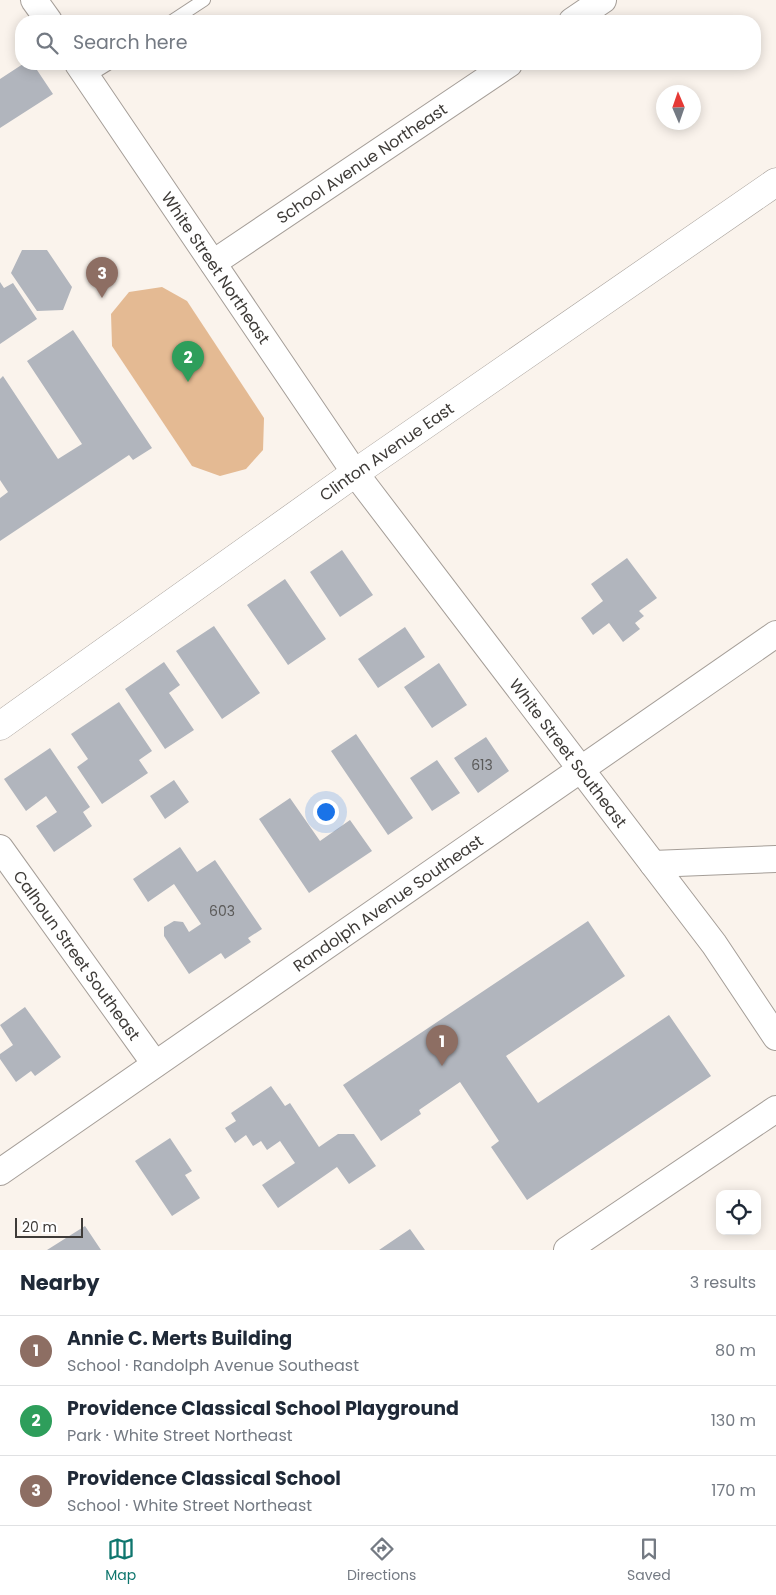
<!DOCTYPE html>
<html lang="en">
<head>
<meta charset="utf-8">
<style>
	:root { --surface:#fff; --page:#f2f2f3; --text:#1f2937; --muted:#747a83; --line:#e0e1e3; --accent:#0f766e }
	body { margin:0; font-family:Poppins,sans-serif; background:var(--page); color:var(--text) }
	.controls { position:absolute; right:15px; bottom:15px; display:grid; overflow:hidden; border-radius:10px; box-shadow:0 2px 12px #0003 }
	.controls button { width:45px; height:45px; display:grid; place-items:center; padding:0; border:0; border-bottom:1px solid var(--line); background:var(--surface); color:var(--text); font:25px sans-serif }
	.compass { position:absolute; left:656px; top:85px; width:45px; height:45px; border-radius:50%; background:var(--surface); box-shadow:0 2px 12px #0003; rotate:358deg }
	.scale { position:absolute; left:15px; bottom:12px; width:68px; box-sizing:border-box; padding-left:5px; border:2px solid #3e3b38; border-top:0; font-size:14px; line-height:18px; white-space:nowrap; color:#3e3b38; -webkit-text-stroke:4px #fff; paint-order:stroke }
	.you { position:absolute; left:325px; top:811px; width:18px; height:18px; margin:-12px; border:4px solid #fff; border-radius:50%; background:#1a73e8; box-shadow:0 0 0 8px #1a73e833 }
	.badge { display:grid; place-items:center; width:32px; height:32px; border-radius:50%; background:var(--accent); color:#fff; font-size:16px; font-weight:700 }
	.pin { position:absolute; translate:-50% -41px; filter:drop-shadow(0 1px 2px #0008) }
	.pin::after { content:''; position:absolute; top:26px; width:18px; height:15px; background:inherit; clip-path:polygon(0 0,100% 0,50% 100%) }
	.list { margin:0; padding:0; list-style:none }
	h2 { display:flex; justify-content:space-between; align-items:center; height:65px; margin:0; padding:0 20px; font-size:21px }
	h2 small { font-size:16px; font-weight:400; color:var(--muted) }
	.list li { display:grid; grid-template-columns:32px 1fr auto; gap:15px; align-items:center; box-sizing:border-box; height:70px; padding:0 20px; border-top:1px solid var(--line) }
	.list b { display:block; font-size:19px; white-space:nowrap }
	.list p { margin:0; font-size:16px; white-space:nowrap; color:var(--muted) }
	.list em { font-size:16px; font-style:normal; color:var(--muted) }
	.icon { flex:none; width:28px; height:28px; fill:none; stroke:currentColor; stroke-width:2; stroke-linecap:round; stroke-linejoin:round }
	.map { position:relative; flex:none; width:776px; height:1250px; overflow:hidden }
	.search { position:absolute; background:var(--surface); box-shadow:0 2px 12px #0003; left:15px; right:15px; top:15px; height:55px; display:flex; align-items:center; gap:12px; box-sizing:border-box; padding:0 18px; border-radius:20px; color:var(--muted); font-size:19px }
	.sheet { height:275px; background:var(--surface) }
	nav { display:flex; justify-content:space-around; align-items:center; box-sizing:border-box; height:70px; border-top:1px solid var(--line); background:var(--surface); font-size:14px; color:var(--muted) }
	nav a { display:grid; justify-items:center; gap:2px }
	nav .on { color:var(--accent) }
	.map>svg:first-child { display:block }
	.green { fill:#e4ba93 }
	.building { fill:#b1b5bd }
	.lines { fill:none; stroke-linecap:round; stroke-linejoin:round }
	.lane-casing { stroke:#a59e98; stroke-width:14 }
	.street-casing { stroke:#a59e98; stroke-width:28 }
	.secondary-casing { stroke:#a59e98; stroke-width:29 }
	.lane { stroke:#fff; stroke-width:12 }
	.street { stroke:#fff; stroke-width:26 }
	.secondary { stroke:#fff; stroke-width:28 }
	.labels { text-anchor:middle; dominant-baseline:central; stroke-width:4; stroke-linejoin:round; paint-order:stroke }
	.number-label { font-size:14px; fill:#5b5a59 }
	.street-label { font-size:16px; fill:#3e3b38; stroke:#fff }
</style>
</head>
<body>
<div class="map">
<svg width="776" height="1250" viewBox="0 0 776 1250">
	<rect width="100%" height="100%" fill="#faf3ec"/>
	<path class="green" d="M162,287L187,301L264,418L263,450L246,469L220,476L192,466L112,346L111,314L129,292Z"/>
	<path class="building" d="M23,64H33L53,94L0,128V79Z
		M22,250H47L72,287L63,310L37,311L11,273Z
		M0,282L4,288L13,283L37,319L0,344Z
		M73,330L152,448L133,460L129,455L0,541V498L8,492L0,480V379L3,376L58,459L82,444L27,361Z
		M342,550L373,595L340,617L310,572Z
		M627,558L657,598L639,611L644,616L635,623L640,629L623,642L609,623L593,635L581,618L603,601L591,584Z
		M285,579L326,639L288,665L247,605Z
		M214,626L260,693L222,719L176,651Z
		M405,627L425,657L378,688L358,659Z
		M164,662L180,685L169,693L194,730L165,749L125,689Z
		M439,663L467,705L432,728L404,687Z
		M119,702L152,751L139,760L148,773L102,804L77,767L88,759L71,734Z
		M356,734L413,818L388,835L331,751Z
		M486,737L509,771L478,793L454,758Z
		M50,748L90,807L83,812L92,826L54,852L36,826L57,812L46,796L26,811L4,779Z
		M437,760L460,793L432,811L410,778Z
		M174,780L189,802L165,819L150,796Z
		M290,798L320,841L350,820L372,851L309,893L259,819Z
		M180,847L197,872L215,860L262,929L248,938L251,942L225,959L221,953L189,974L164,936V927L174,921L183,922L189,932L201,924L174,884L148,902L133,879Z
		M588,921L625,976L506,1056L538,1103L669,1015L711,1076L527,1200L491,1147L499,1141L460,1082L419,1110L421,1114L381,1141L343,1085Z
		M25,1007L61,1057L35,1076L31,1071L16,1082L0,1059V1054L13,1045L0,1025Z
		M271,1086L285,1106L290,1103L319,1147L338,1134H354L376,1166L349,1184L337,1167L278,1208L262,1185L295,1163L280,1141L267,1150L261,1141L253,1146L246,1135L235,1143L225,1128L236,1121L231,1113Z
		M170,1138L192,1171L185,1175L200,1198L172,1216L135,1161Z
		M85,1226L101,1250H47Z
		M410,1229L425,1250H379Z"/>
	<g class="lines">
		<defs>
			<path id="lane" d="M172,21L204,0
				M87,77L108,64"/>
			<g id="street">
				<path d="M34,0L49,21"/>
				<path d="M572,21L603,0"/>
				<path id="s1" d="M78,64L355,473L714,944L776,1037"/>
				<path id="s2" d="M213,263L509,64"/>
				<path id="s3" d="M0,848L155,1064"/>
				<path d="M653,864L776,859"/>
				<path id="s4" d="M0,1172L776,634"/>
				<path d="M567,1250L776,1109"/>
			</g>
			<g id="secondary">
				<path id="s5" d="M0,726L355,473L776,182"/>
			</g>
		</defs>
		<use href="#lane" class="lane-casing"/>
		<use href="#street" class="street-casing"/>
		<use href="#secondary" class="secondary-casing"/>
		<use href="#lane" class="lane"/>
		<use href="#street" class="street"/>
		<use href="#secondary" class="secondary"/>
	</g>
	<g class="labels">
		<g class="number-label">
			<text x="482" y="765">613</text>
			<text x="222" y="911">603</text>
		</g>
		<g class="street-label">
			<text stroke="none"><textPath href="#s2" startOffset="179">School Avenue Northeast</textPath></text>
			<text stroke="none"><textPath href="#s1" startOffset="246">White Street Northeast</textPath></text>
			<text stroke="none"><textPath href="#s5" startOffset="474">Clinton Avenue East</textPath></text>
			<text stroke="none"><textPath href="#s1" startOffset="846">White Street Southeast</textPath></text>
			<text stroke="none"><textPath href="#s4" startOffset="472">Randolph Avenue Southeast</textPath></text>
			<text stroke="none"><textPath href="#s3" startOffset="132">Calhoun Street Southeast</textPath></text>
		</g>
	</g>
</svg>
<div class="controls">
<button><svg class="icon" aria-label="locate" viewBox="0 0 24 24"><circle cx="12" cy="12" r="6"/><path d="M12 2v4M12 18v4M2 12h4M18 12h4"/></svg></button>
</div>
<svg class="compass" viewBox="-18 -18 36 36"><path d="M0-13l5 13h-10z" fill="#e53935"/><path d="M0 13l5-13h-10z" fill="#747a83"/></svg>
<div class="scale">20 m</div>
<div class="you"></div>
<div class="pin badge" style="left:442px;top:1066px;background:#8d6e63">1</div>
<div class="pin badge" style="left:188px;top:382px;background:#2e9e5b">2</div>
<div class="pin badge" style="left:102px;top:298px;background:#8d6e63">3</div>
<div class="search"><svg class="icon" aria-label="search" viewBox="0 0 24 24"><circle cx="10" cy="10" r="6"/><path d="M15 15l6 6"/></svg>Search here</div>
</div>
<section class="sheet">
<h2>Nearby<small>3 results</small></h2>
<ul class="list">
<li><span class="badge" style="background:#8d6e63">1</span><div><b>Annie C. Merts Building</b><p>School · Randolph Avenue Southeast</p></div><em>80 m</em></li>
<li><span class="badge" style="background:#2e9e5b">2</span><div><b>Providence Classical School Playground</b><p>Park · White Street Northeast</p></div><em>130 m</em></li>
<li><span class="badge" style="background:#8d6e63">3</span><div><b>Providence Classical School</b><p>School · White Street Northeast</p></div><em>170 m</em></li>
</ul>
</section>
<nav>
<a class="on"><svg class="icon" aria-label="map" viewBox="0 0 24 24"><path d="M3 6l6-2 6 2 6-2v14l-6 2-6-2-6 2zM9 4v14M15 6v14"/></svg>Map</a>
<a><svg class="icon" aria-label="directions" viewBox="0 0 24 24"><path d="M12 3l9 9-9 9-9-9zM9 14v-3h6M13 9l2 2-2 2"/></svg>Directions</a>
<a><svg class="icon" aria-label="saved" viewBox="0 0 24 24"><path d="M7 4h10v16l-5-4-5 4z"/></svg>Saved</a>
</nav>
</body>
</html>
